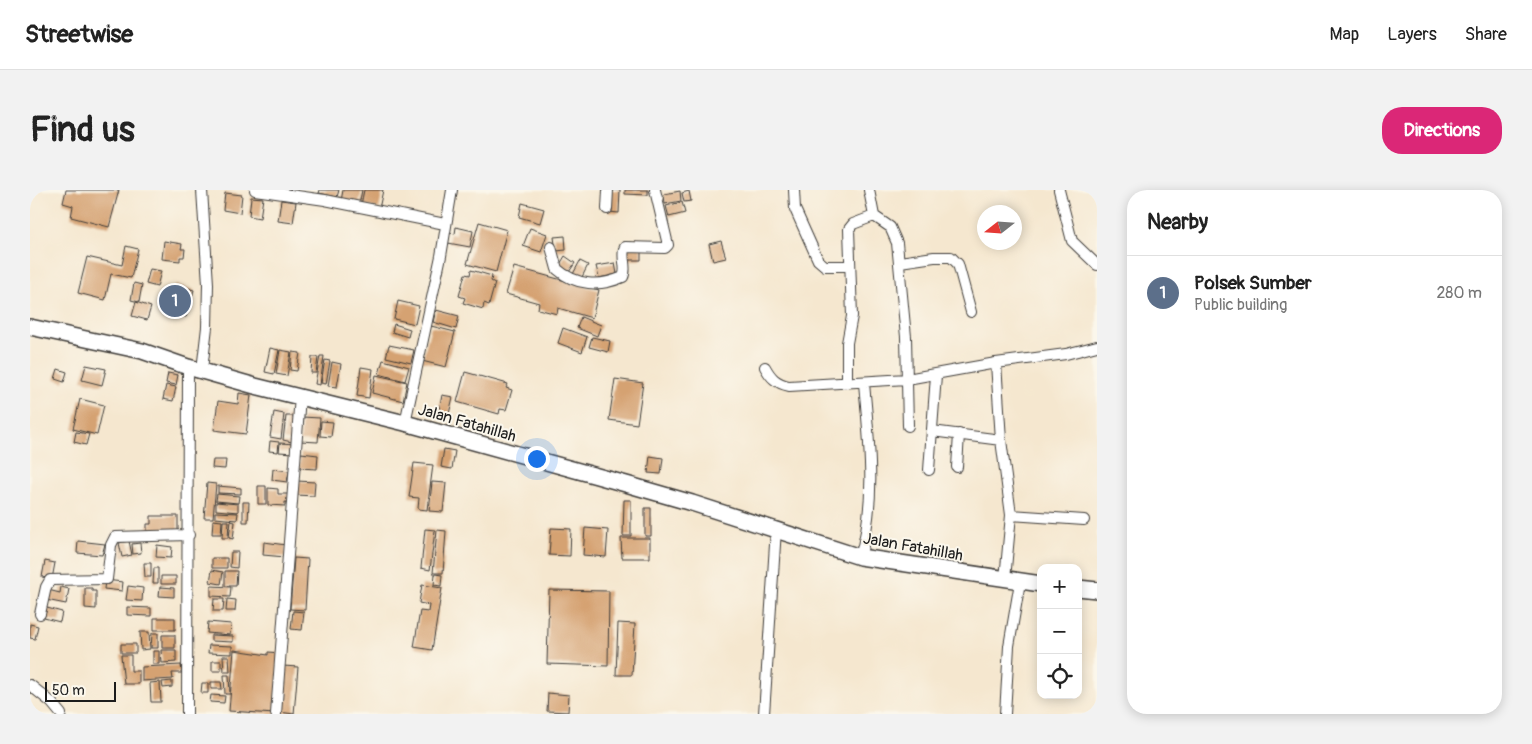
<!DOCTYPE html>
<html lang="en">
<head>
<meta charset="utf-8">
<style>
	:root { --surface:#fff; --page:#f2f2f2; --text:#222; --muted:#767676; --line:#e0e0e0; --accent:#db2777 }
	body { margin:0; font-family:Pangolin,sans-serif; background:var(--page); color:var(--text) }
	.controls { position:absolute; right:15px; bottom:15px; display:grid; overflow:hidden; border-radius:10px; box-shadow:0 2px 12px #0003 }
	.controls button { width:45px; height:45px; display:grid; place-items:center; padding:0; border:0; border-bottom:1px solid var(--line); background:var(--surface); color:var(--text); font:25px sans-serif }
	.compass { position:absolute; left:947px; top:15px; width:45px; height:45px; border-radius:50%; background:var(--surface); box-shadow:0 2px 12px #0003; rotate:253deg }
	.scale { position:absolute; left:15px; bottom:12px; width:71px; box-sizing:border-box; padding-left:5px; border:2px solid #1c1c1c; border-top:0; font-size:14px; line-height:18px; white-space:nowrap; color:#1c1c1c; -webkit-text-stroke:4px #fbf7ec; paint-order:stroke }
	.you { position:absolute; left:506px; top:268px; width:18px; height:18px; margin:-12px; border:4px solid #fff; border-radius:50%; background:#1a73e8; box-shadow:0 0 0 8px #1a73e833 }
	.badge { display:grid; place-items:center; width:32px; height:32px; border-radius:50%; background:var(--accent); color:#fff; font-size:16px; font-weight:700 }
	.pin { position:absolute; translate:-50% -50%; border:2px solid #fff; box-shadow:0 1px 5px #0006 }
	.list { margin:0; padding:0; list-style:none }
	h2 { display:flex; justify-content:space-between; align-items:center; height:65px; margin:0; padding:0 20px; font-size:21px }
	h2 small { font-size:16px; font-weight:400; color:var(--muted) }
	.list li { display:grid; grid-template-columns:32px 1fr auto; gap:15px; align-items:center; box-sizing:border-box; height:75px; padding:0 20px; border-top:1px solid var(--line) }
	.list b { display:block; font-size:19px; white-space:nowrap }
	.list p { margin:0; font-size:16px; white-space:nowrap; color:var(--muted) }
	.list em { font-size:16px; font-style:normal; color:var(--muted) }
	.icon { flex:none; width:28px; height:28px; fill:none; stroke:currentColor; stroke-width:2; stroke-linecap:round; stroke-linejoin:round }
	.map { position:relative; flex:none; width:1067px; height:524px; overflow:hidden; border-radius:20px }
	header { display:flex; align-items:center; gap:30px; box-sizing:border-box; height:70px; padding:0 25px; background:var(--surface); border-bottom:1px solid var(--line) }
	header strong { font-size:24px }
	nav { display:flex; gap:28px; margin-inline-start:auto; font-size:18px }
	.intro { display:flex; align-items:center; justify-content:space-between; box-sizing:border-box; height:120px; padding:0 30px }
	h1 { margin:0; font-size:35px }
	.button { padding:12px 22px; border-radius:20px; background:var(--accent); color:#fff; font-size:18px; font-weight:700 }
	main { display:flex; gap:30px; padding:0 30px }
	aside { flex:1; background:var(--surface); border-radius:20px; box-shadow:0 2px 12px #0003 }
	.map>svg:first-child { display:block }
	.building { fill:#d5a272 }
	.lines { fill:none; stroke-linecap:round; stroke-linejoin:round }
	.street-casing { stroke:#3d3a37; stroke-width:12 }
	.secondary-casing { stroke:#3d3a37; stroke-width:18 }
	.street { stroke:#fff; stroke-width:10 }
	.secondary { stroke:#fff; stroke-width:15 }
	.labels { text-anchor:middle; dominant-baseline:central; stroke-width:4; stroke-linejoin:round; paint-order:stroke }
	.street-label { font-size:16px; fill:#1c1c1c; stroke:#fbf7ec }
</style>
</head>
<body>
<header>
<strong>Streetwise</strong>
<nav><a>Map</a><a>Layers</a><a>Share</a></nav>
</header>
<div class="intro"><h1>Find us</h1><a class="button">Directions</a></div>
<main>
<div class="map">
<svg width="1067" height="524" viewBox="0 0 1067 524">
	<rect width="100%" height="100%" fill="#fbf7ec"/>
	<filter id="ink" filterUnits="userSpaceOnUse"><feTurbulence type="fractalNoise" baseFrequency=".02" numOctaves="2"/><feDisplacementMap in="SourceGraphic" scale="10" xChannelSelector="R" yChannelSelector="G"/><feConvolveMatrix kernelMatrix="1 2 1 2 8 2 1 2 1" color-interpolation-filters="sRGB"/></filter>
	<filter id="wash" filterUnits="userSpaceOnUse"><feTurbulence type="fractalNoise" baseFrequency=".0096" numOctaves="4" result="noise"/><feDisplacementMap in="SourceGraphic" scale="20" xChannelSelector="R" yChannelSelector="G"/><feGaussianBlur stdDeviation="1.12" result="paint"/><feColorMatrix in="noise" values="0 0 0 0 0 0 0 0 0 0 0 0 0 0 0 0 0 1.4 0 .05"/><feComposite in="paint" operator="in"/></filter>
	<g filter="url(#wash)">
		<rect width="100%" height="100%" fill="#f5e7cf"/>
		<g id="blocks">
			<path class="building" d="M36,0H89L79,37L41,27L43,16L33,13Z
				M290,0H309L307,7L289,3Z
				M313,0H332L329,15L311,11Z
				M334,0H353L349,19L331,15Z
				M581,0H590L589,23L579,22Z
				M595,0H618V5L595,4Z
				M650,1L651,11L635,14L634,4Z
				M659,1L661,11L654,12L652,3Z
				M195,3L212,5L210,23L193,20Z
				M221,7L233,8L230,28L219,26Z
				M251,10L266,12L263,33L248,31Z
				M652,12L655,23L639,27L636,16Z
				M492,13L514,19L510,33L489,27Z
				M449,32L477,40L466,82L437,74Z
				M426,37L443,41L440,57L418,53L420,43L425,44Z
				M500,38L517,44L511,62L493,56Z
				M535,46L536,60L526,61L524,47Z
				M134,51L152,54L151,59H155L154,67H150V71L132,69Z
				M691,51L696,68L683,71L679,54Z
				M96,56L108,59L101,88L81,84L75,110L48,103L57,67L92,75Z
				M597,58H611V70H597Z
				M535,66L545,73L539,82L529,76Z
				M550,71L558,75L551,89L543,84Z
				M585,73L587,84L569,88L566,76Z
				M484,77L569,100L562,128L528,118L527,124L508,119L509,113L476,104Z
				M120,79L131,81L127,97L116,94Z
				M441,80L462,86L461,91L465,93L459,115L454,113L453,119L433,113L435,108L429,106L435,84L440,85Z
				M104,93L112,95L109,112L101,110Z
				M146,95L164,100L156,127L132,121L136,107L142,109Z
				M368,111L389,116L385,134L364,129Z
				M106,112L121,117L117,130L102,126Z
				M406,120L429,126L426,139L403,132Z
				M551,127L571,135L567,146L547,138Z
				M364,134L380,139L378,147L362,142Z
				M401,136L425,142L416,177L392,171Z
				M533,138L557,147L552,162L528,153Z
				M562,147L580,151L578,162L559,157Z
				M359,155L384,160L381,173L356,167Z
				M240,158L249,160L244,184L235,182Z
				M250,160L261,162L257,186L246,184Z
				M262,162L270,163L267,181L260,180Z
				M290,166H294L290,195L285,194Z
				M282,167H288L286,183H281Z
				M295,170L300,171L296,194L291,193Z
				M353,170L379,177L375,191L349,184Z
				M302,172L311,174L307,197L298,196Z
				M56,175L76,179L72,195L52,190Z
				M331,177L343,179L339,208L327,206Z
				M28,179L37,182L34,192L25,189Z
				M435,182L478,194L476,198L482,200L476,220L470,219L469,224L427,212Z
				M138,183L148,185L146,195L136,193Z
				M346,185L377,192L373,211L342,203Z
				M585,189L613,193L607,234L579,230Z
				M136,195L146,197L143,211L133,209Z
				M209,203L221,205L216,244L184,240L188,211L208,214Z
				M412,205L423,207L418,228L408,226Z
				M50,209L74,215L67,245L43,239Z
				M244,222L254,224L251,249L240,247Z
				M256,226H265L262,252L253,250Z
				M272,227L290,228L288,252L270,251Z
				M291,231L303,232L301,247L290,246Z
				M46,242L59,244L56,255L44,252Z
				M240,251L249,252L248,262L239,261Z
				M250,253L265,254L264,263L249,262Z
				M414,259L425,261L422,279L411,277Z
				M271,263L288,265L287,279L269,278Z
				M620,266L633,268L631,284L618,283Z
				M183,270H196L195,279L182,278Z
				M384,273L403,275L397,320L388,319L389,308L379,307Z
				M243,279L259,281L257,292L242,290Z
				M267,291L285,292L284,306L266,305Z
				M402,292L416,293L413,322L399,321Z
				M177,293L186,294L183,328H174Z
				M188,296L211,298V304L188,303Z
				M228,296H236V314H228Z
				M238,298L248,299V304H258V312H255V316L238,315Z
				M187,304L209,306L208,313L186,311Z
				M594,310H601V346H593Z
				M186,312L208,314V322L186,320Z
				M213,312H219L218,332H213Z
				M615,318H621V346H615Z
				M185,322L208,323L207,330L185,328Z
				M121,326H148V343L117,344V334H121Z
				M183,330L192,331L191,344H182Z
				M193,331H199L198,348H192Z
				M201,331L205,332L203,349L199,348Z
				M521,338L541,339L540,366L519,365Z
				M555,338L578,340L576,367L553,365Z
				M395,339L405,340L400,380L391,378Z
				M407,340L416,341L413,383H403Z
				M591,348H620V368H592Z
				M48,351L75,354L72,365L47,363Z
				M99,351L102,365L92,367L89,353Z
				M234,352L256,355L255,367L233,365Z
				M110,353L111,363L103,364L102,354Z
				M127,355L142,357L141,368L126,367Z
				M201,362H208L207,378L200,377Z
				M182,368H197V378H182Z
				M264,368L278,369L275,420L260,419Z
				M15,371L25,373L22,389L12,387Z
				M114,373H121V387H115Z
				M124,378H128V393H123Z
				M182,380L193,382L191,394L180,392Z
				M195,381H207L206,396H195Z
				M405,384L412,385L411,396L404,395Z
				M131,386H146V394H131Z
				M75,390L93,392L92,401L74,399Z
				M392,395L412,398L402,460L384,457L390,421L398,422L399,415L389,413Z
				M98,396L113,398L112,411L96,410Z
				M181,396L201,397L200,407L181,406Z
				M31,397L39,399L36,414L16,410L18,400L30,403Z
				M130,397L144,398V407L129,406Z
				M55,398H62V401H66V419L55,418Z
				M519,400L579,401L578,476L517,474Z
				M184,409H194L193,421H183Z
				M197,409L206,410L205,421H196Z
				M97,417L121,418V426L97,425Z
				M17,418L32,422L30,432L14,428Z
				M263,421L274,422L272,440L261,439Z
				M124,428H145V440H124Z
				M178,432L201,434L200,445L177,443Z
				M588,433L605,434L602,485H586Z
				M0,434L8,436L5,449L0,448Z
				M110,442H119L120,459L111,460Z
				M122,443H128V458H121Z
				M132,445H145V458H132Z
				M181,445L203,446V452L181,451Z
				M91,454H106V463H91Z
				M179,455L202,456V464L178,463Z
				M131,460H146V472L132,473Z
				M204,460L238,465V462L250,463L245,524L199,521Z
				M123,461H129V474H123Z
				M91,465H101V481H109V494H94Z
				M193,466H199L200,482H194Z
				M182,471H191V481H182Z
				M151,475L152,483H142L143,489L112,491V477Z
				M253,476L268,477L264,524L249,522Z
				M194,485H199L200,504H195Z
				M142,491V497L133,498L132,492Z
				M130,492L131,512H121L120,493Z
				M181,492H191L192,499H181Z
				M172,493H178V503H171Z
				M518,503L539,505L538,522L517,521Z
				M181,505L195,506L194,513L180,512Z"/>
		</g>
	</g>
	<g filter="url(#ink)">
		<use href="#blocks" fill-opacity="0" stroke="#3d3a37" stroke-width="1"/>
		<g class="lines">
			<defs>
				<path id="street" d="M225,0L295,10L415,34
					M764,0L765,19L788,70L795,76H820
					M1029,0L1042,51L1067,75
					M577,19L578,0
					M844,26L860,37L867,53L876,147L878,236
					M521,57L527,79C546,96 570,97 593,87C598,78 590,66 595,57L635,58L638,55L625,0
					M870,72L904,67H921L928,74L941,122
					M966,173L971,250L981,325L975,389
					M735,177C741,188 746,193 759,196L877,189L966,173L1036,164L1067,156
					M172,180L177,137L178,94L172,0
					M817,193V153L822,126L819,39L823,34L844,26L839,0
					M375,233L411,66L422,0
					M902,241L971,250
					M927,277L929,244
					M899,280L906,185
					M981,325L1054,330
					M830,367C847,310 839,251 834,193
					M10,424L16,397L20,390L77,389L81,355L85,347L159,345
					M0,495L21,512L31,524
					M157,524L158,177
					M246,524L270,206
					M734,524L746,339
					M975,524L979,456L990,392"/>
				<path id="secondary" d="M0,137L112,161L158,177L225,196L375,233L596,294L662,313L830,367L1011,394
					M1048,398L1067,400"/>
			</defs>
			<use href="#street" class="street-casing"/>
			<use href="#secondary" class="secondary-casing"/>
			<use href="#street" class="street"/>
			<use href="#secondary" class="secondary"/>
		</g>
	</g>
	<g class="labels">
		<g class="street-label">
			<text transform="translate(437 233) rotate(16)">Jalan Fatahillah</text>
			<text transform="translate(883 357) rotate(10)">Jalan Fatahillah</text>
		</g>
	</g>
</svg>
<div class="controls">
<button>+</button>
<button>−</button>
<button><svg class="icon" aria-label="locate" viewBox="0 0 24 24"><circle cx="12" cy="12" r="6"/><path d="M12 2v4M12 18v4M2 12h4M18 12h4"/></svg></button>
</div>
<svg class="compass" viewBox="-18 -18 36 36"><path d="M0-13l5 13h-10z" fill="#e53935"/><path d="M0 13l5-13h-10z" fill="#767676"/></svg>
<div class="scale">50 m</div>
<div class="you"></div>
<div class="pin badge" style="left:145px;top:111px;background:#5c6f8a">1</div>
</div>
<aside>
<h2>Nearby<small></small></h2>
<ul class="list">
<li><span class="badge" style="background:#5c6f8a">1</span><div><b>Polsek Sumber</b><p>Public building</p></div><em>280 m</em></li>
</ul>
</aside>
</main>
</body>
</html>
